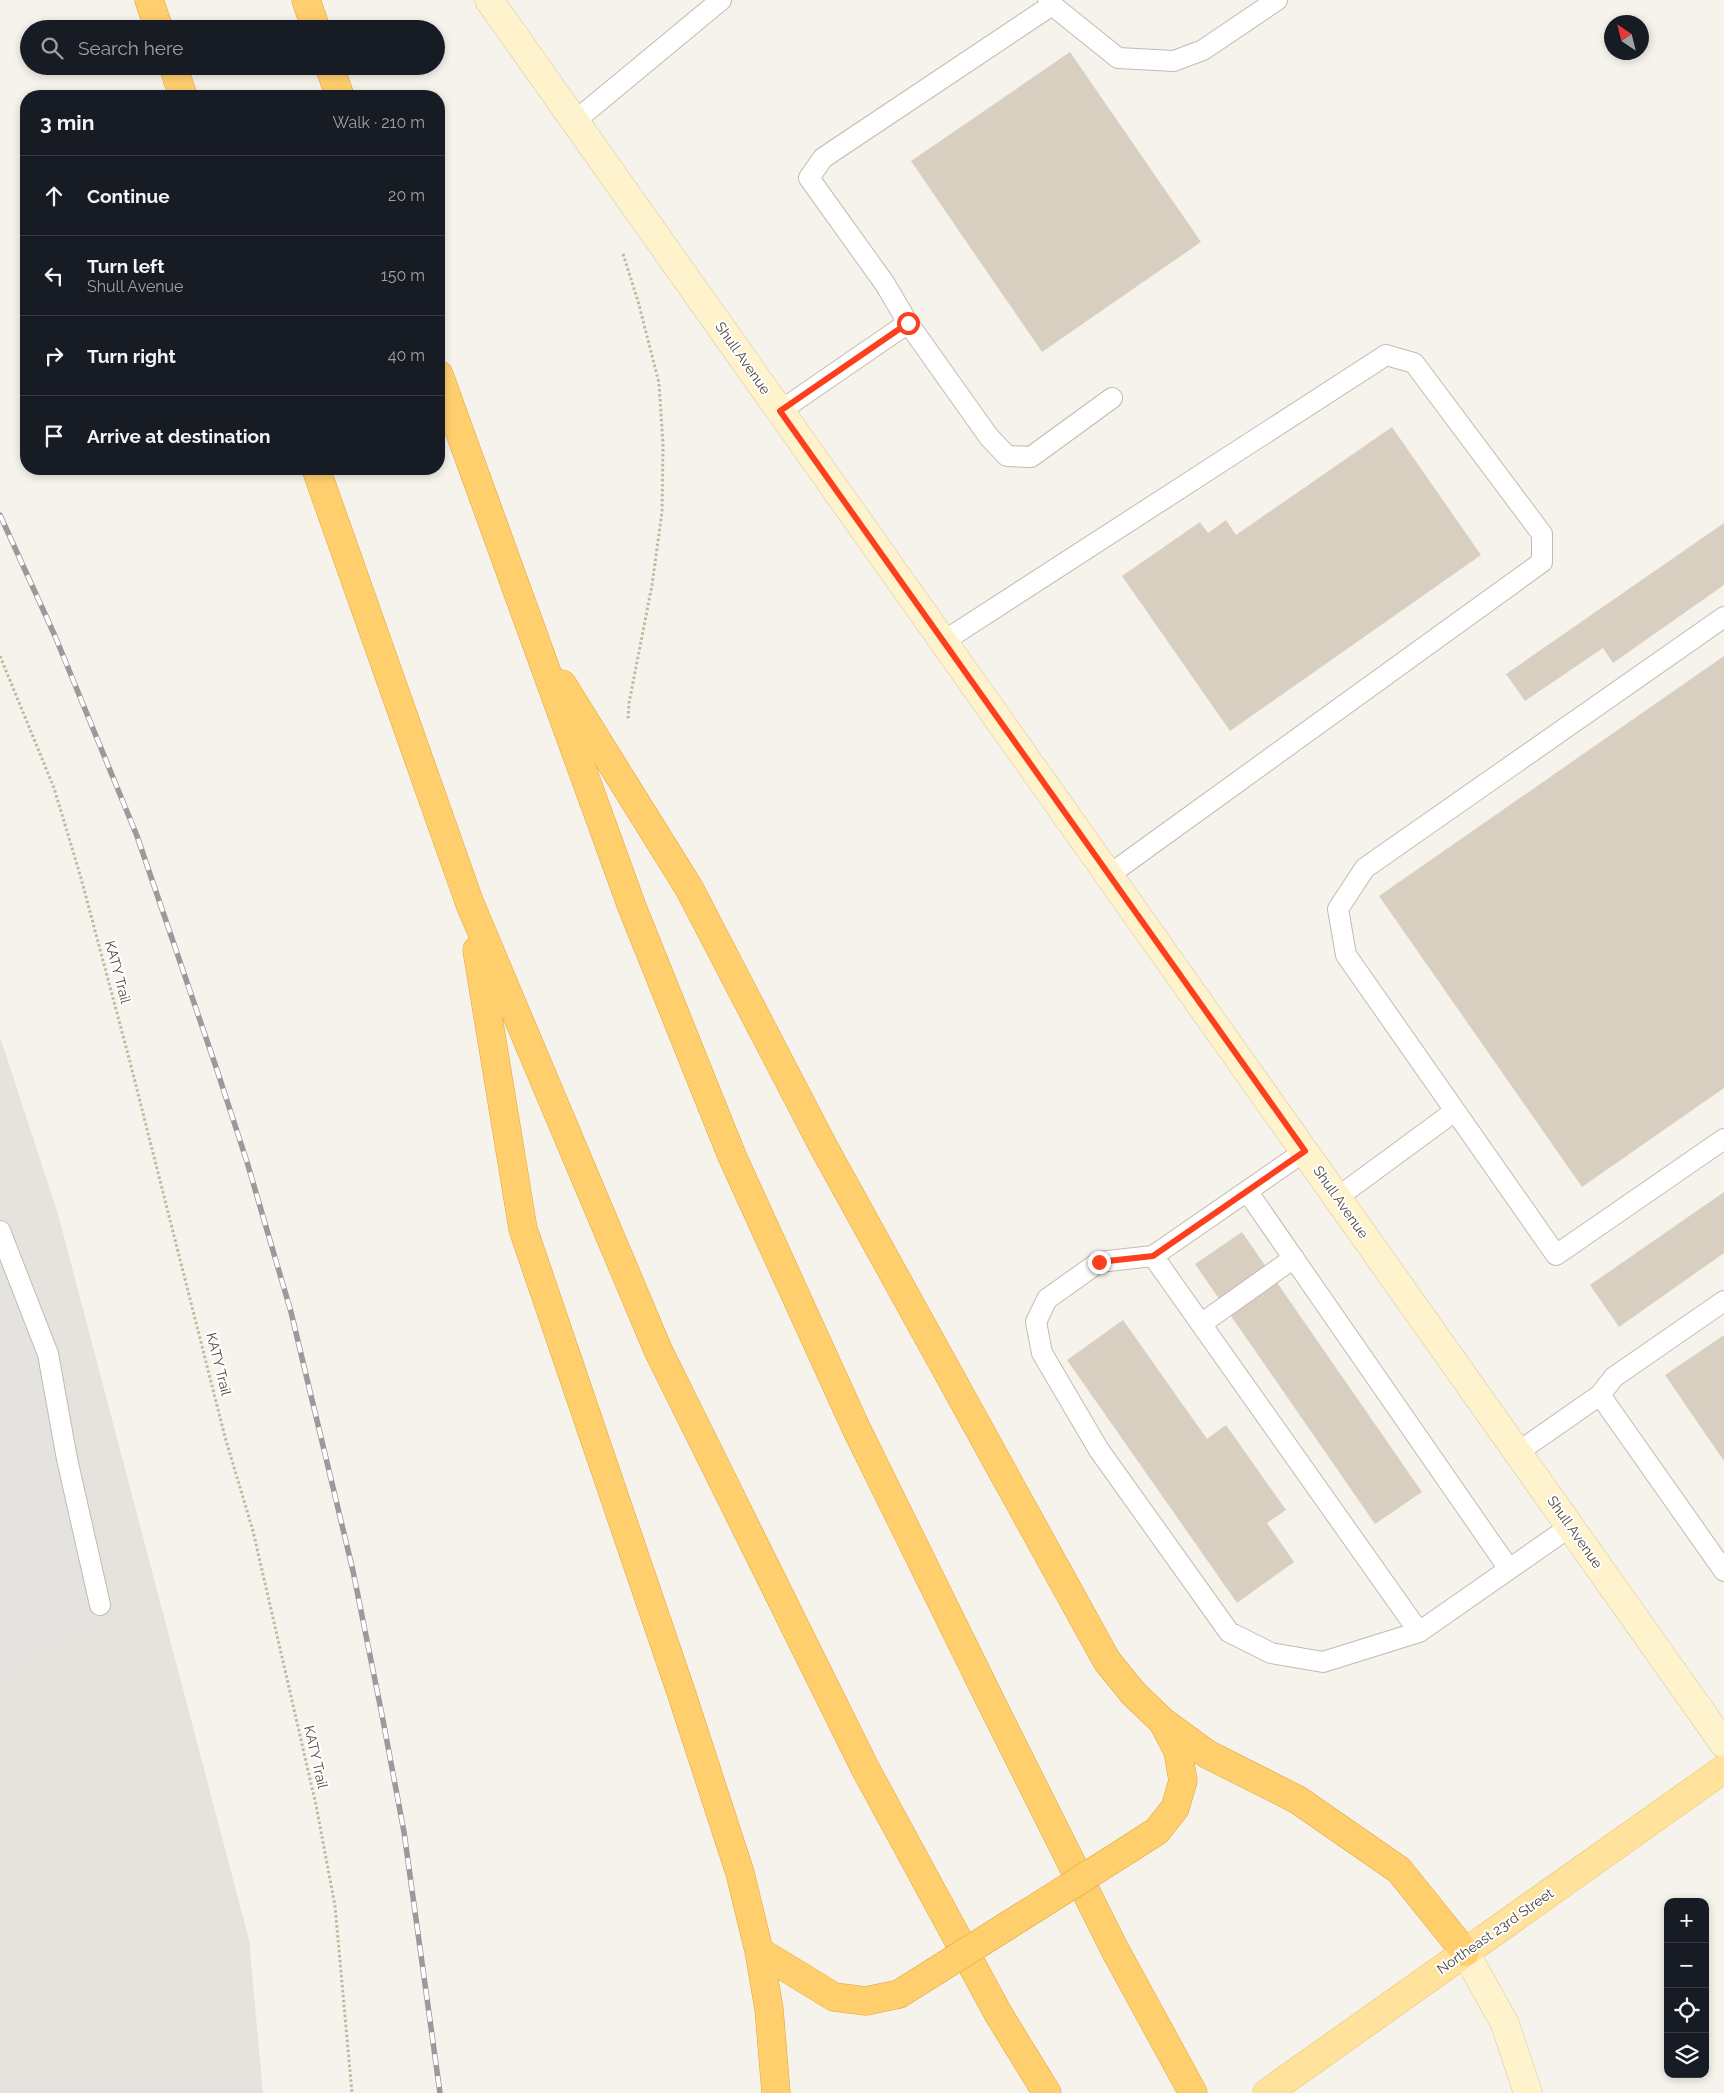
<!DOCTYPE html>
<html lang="en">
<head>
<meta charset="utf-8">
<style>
	:root { --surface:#171b24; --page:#242831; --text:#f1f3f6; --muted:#9ea1a6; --line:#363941 }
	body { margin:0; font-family:Raleway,sans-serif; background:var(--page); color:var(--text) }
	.controls { position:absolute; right:15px; bottom:15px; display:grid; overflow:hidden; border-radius:10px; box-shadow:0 2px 8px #0003 }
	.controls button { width:45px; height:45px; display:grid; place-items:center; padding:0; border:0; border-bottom:1px solid var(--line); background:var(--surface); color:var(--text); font:25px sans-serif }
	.compass { position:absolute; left:1604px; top:15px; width:45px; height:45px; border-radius:50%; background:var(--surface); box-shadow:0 2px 8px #0003; rotate:325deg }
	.stop { position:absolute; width:15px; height:15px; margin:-11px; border:4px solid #fc3f1d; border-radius:50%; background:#fff }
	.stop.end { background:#fc3f1d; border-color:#fff; box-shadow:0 1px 5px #0008 }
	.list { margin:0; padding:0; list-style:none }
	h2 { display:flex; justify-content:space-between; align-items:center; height:65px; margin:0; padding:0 20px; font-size:21px }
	h2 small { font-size:16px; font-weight:400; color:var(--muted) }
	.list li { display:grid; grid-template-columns:32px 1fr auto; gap:15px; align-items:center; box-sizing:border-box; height:80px; padding:0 20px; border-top:1px solid var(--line) }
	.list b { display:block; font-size:19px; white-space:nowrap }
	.list p { margin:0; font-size:16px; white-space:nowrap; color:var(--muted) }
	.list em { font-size:16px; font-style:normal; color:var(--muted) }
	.icon { flex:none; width:28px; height:28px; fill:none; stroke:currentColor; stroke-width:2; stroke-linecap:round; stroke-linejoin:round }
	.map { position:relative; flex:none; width:1724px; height:2093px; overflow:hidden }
	.search { position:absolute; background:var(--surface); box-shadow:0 2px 8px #0003; left:20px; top:20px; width:425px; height:55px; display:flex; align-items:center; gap:12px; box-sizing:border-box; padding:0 18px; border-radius:28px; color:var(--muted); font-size:19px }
	.panel { position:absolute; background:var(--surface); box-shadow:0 2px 8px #0003; left:20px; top:90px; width:425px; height:385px; border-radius:20px }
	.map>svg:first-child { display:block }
	.industrial { fill:#e6e2dd }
	.parking { fill:#e5e3e0 }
	.building { fill:#d8cfc1 }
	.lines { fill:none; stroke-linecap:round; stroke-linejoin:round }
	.lane-casing { stroke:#c2bbae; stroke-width:22 }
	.secondary-casing { stroke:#d6c79b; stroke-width:29 }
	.primary-casing { stroke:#e6c16a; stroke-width:29 }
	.highway-casing { stroke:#e0a43c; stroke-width:29 }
	.path { stroke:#c4b79f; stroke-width:3; stroke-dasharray:2.5 2.5; stroke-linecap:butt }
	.lane { stroke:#fff; stroke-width:20 }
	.secondary { stroke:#fff3cd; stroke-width:28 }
	.primary { stroke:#ffe39c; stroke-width:28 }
	.highway { stroke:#ffcf6e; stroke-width:28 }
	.rail-casing { stroke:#9a9a9a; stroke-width:5.5 }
	.rail { stroke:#fff; stroke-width:4; stroke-dasharray:11; stroke-linecap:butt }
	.highway-bridge-casing { stroke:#e0a43c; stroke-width:29; stroke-linecap:butt }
	.highway-bridge { stroke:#ffcf6e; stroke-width:28 }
	.route { stroke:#fc3f1d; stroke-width:6 }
	.labels { text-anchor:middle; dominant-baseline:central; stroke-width:4; stroke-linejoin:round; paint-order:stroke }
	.street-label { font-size:14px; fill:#4b4439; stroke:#fff }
</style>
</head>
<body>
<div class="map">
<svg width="1724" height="2093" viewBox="0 0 1724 2093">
	<rect width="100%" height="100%" fill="#f6f3ec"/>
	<path class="industrial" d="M0,1037L58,1214L249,1940L263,2093H0Z"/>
	<path class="parking" d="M0,1231L48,1354L100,1605L0,1671Z"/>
	<path class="building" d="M1070,52L1201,242L1042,352L911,161Z
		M1392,427L1481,555L1230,731L1122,576L1200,522L1208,533L1226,520L1236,535Z
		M1724,523V585L1613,663L1603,648L1525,701L1506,674Z
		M1724,656V1088L1582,1187L1379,896Z
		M1724,1192V1253L1619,1327L1590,1285Z
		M1242,1232L1422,1492L1375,1524L1195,1264Z
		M1123,1320L1207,1439L1226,1425L1286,1510L1267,1523L1294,1562L1237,1603L1067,1360Z
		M1724,1335V1461L1665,1375Z"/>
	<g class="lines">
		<defs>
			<path id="lane" d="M1052,5L1118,58L1174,61L1203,50L1277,0
				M575,121L721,0
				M908,323L989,437L1007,456L1031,457L1112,398
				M780,411L908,323L885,284L809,178L823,158L1052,5L1048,0
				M1724,617L1365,868L1338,909L1346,955L1556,1255L1724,1139
				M944,641L1386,355L1414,363L1542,534V562L1109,875
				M1305,1151L1153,1256L1419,1632L1571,1526
				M1247,1191L1509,1569
				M1338,1197L1455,1111
				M0,1231L48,1354L67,1459L100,1605
				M1153,1256L1099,1262L1047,1299L1036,1322L1042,1353L1099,1450L1229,1632L1271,1653L1323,1662L1419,1632
				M1201,1324L1294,1258
				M1600,1395L1724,1571
				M1518,1452L1600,1395L1614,1377L1724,1301"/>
			<path id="secondary" d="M489,0L1724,1744
				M1465,1952L1505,2024L1528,2093"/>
			<path id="primary" d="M1267,2093L1724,1769"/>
			<path id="highway" d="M149,0L159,29
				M306,0L316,29
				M173,66L183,96
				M329,66L340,96
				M439,375L632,907L732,1156L856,1428L994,1708L1115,1950L1193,2093
				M316,469L470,904L658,1350L865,1768L999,2015L1047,2093
				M562,684L689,888L823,1146L1107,1661L1133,1693L1162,1721L1207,1754L1298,1800L1399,1870L1465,1952
				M477,950L523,1229L682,1695L740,1873L759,1951L769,2009L776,2093
				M1129,1849L1157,1831L1175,1808L1183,1781L1178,1751L1164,1724
				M759,1951L834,1997L866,2001L899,1994L934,1972"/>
		</defs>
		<use href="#lane" class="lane-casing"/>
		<use href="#secondary" class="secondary-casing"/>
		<use href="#primary" class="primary-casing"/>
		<use href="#highway" class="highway-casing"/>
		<path class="path" d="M623,254L638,301L659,383L663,445L662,512L652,585L629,703L628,720
			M0,656L54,788L81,878L130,1062L225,1437L253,1531L316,1805L335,1906L352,2093"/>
		<use href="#lane" class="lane"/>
		<use href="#secondary" class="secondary"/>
		<use href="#primary" class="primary"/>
		<use href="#highway" class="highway"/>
		<defs>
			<path id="rail" d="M0,515L55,636L137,836L217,1070L247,1162L291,1312L353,1571L382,1715L404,1832L440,2093"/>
		</defs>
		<use href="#rail" class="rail-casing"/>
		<use href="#rail" class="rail"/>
		<defs>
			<path id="highway-bridge" d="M934,1972L1129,1849"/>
		</defs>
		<use href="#highway-bridge" class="highway-bridge-casing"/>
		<use href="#highway-bridge" class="highway-bridge"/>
	</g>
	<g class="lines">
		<path class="route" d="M908,323L780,411L1305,1151L1153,1256L1099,1262"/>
	</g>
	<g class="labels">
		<g class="street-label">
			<text transform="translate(743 358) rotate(55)">Shull Avenue</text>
			<text transform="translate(118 972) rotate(75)">KATY Trail</text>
			<text transform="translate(1341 1202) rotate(55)">Shull Avenue</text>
			<text transform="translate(219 1364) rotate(76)">KATY Trail</text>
			<text transform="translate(1575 1532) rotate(55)">Shull Avenue</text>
			<text transform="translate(316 1757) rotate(77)">KATY Trail</text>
			<text transform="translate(1495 1931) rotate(-35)">Northeast 23rd Street</text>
		</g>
	</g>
</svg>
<div class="controls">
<button>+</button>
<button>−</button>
<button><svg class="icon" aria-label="locate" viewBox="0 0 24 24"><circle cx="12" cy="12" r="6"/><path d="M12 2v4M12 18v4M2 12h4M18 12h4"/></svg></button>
<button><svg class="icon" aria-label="layers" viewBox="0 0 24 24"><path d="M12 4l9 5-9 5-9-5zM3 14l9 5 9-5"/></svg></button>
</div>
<svg class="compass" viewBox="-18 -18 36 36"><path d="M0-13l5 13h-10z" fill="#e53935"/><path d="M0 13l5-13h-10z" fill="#9ea1a6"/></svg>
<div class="stop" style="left:908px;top:323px"></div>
<div class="stop end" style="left:1099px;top:1262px"></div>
<div class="search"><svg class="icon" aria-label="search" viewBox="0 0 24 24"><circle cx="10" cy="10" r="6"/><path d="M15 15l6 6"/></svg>Search here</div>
<section class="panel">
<h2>3 min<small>Walk · 210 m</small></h2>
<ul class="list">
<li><svg class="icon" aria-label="ahead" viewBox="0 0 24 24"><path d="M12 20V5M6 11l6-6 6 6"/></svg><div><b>Continue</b></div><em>20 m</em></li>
<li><svg class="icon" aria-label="left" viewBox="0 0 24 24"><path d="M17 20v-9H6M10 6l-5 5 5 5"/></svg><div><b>Turn left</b><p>Shull Avenue</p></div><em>150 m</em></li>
<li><svg class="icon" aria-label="right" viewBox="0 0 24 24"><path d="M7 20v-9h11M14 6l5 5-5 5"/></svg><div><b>Turn right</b></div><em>40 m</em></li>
<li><svg class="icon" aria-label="arrive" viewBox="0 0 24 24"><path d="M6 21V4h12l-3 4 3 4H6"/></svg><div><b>Arrive at destination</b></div></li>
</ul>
</section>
</div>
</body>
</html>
